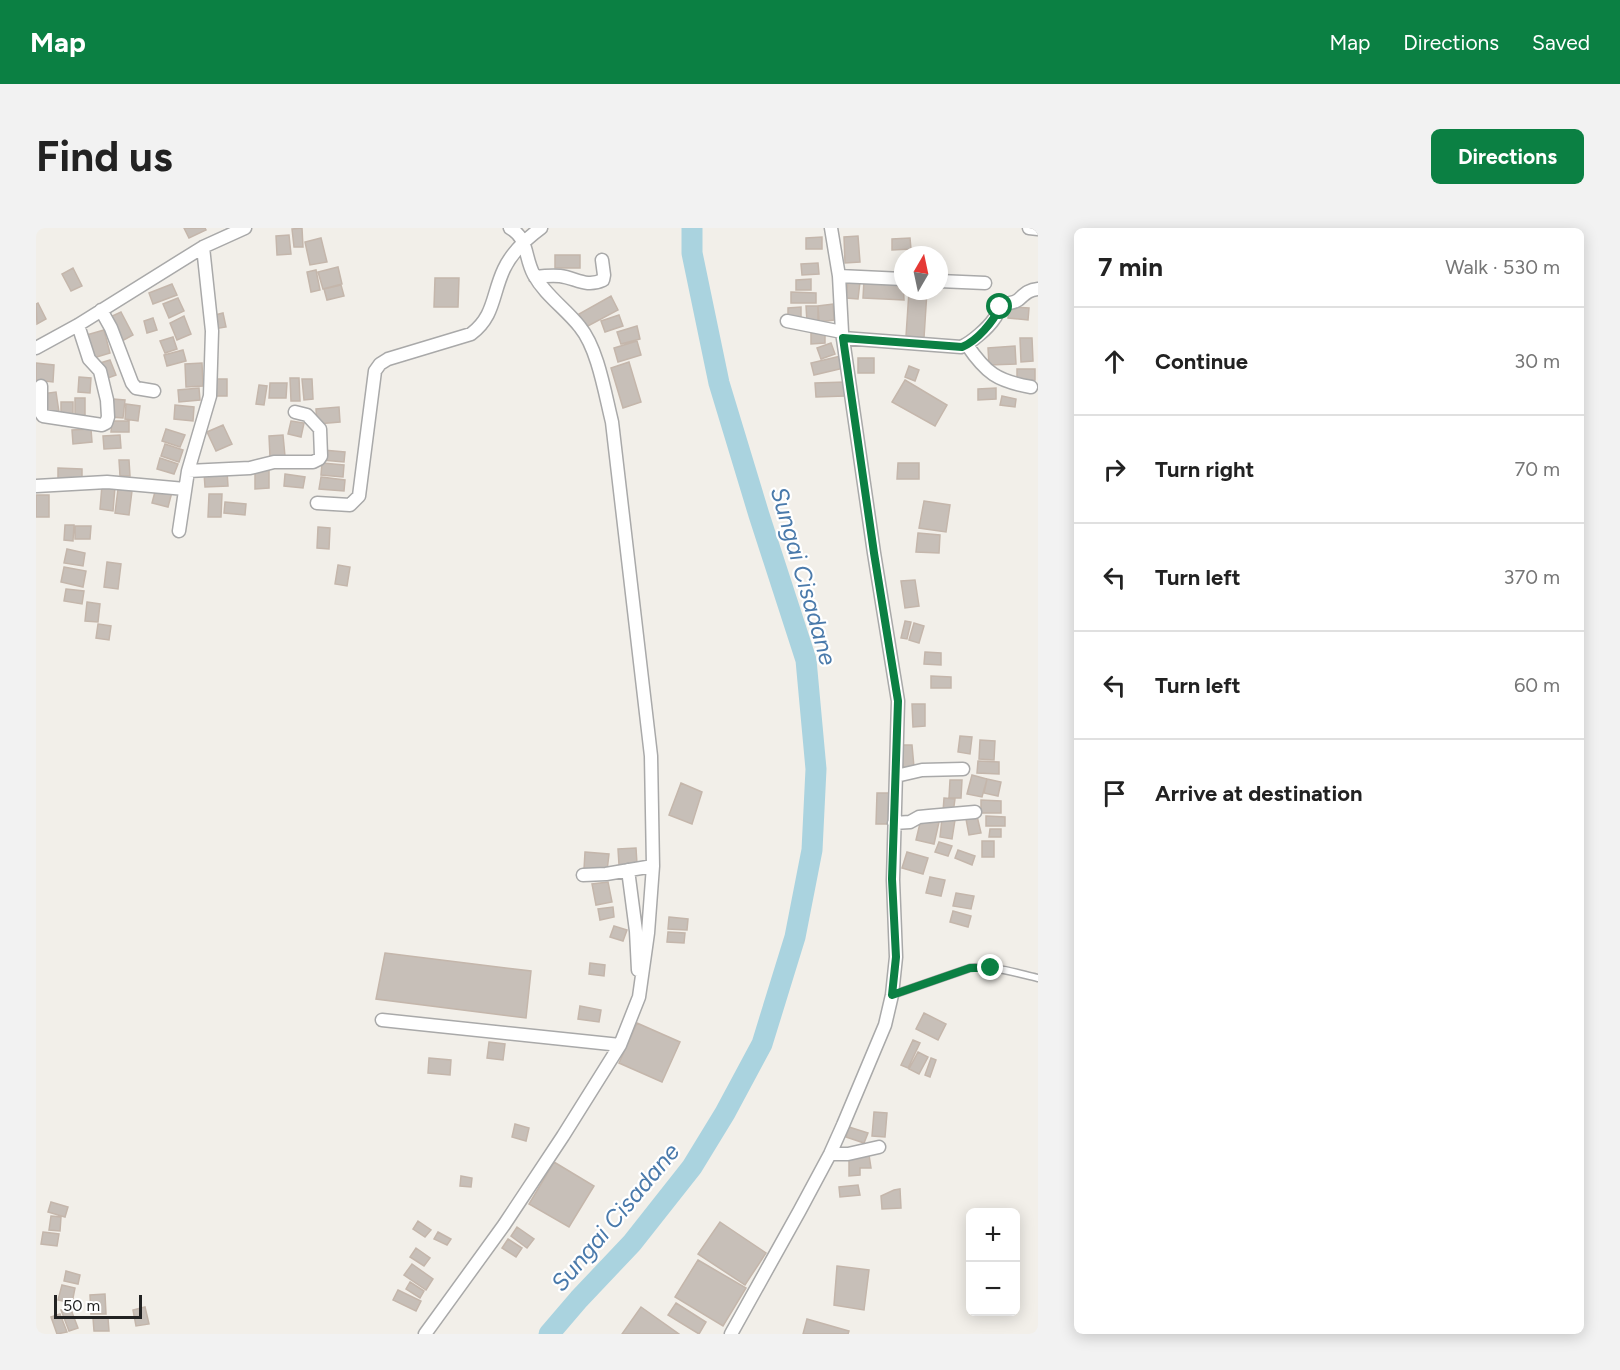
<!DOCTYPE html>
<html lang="en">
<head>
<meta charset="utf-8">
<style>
	:root { --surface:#fff; --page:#f2f2f2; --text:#222; --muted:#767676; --line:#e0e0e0; --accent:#0b8043 }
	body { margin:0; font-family:Figtree,sans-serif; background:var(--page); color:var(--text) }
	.controls { position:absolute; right:18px; bottom:18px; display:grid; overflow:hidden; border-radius:9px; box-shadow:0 3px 15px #0003 }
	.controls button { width:54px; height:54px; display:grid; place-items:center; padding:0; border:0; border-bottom:2px solid var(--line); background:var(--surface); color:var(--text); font:30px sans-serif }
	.compass { position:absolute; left:858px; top:18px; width:54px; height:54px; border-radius:50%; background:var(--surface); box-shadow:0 3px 15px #0003; rotate:9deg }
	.scale { position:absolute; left:18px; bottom:15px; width:88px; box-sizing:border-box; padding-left:6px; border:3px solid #222; border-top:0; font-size:16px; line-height:21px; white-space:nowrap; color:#222; -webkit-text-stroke:4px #fff; paint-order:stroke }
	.stop { position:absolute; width:18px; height:18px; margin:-14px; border:4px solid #0b8043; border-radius:50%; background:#fff }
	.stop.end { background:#0b8043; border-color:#fff; box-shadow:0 2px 6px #0008 }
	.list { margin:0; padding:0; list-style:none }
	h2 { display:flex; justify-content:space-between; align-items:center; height:78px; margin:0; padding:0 24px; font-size:26px }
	h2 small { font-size:20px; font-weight:400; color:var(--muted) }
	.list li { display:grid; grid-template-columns:39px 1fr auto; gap:18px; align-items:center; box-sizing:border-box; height:108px; padding:0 24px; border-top:2px solid var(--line) }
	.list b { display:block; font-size:22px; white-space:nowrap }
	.list em { font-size:20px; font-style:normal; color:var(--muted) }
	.icon { flex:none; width:33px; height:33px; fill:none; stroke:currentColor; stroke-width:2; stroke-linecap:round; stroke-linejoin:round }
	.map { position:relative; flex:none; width:1002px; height:1106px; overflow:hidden; border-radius:9px }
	header { display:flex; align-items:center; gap:36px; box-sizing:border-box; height:84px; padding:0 30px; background:var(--accent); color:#fff }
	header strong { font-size:28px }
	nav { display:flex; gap:33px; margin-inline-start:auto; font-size:21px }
	.intro { display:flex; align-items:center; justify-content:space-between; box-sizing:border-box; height:144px; padding:0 36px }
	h1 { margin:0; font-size:42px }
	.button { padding:15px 27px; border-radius:9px; background:var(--accent); color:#fff; font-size:21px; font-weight:700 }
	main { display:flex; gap:36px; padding:0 36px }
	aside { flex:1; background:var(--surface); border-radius:9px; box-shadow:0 3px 15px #0003 }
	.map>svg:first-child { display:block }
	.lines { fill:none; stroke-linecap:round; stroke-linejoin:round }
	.river { stroke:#aad3df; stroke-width:21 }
	.building { fill:#c7bfb8; stroke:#c4b6ab; stroke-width:1.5 }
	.service-casing { stroke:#a9a9a9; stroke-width:9 }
	.minor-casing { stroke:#a9a9a9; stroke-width:15 }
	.service { stroke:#fff; stroke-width:6 }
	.minor { stroke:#fff; stroke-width:12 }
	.route { stroke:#0b8043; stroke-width:8 }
	.labels { text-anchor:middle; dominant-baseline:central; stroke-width:4.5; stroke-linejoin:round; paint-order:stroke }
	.water-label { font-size:24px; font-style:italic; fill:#4a7aab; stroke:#fff }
</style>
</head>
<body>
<header>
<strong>Map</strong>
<nav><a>Map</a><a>Directions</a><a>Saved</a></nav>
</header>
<div class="intro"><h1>Find us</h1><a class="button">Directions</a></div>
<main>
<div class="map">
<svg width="1002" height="1106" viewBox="0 0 1002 1106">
	<rect width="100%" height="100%" fill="#f2efe9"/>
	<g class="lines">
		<path class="river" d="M513,1106L543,1071L596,1015L656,939L689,885L726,816L759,709L776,622L780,541L770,432L723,287L683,155L656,25V0"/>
	</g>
	<path class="building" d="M148,0H169L170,2L153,10Z
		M266,0L267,19H258L256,1Z
		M253,7L255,26L241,27L240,8Z
		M822,8L824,34L809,35L808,9Z
		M786,9V21H770V10Z
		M285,10L291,34L274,37L269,14Z
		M874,10L875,21L856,22V11Z
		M519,27H544V40H519Z
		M782,35L783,46L766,47L765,36Z
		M302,39L306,56L287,61L282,44Z
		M37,40L46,58L35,63L26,46Z
		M280,42L284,62L275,64L271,44Z
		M399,50H423L422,79H398Z
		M775,51V62H760V52Z
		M828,52L867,53L868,72L827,70Z
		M812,53L824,54L822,71L810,70Z
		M136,56L141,67L117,76L113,65Z
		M305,57L308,68L291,72L288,61Z
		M873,63H891L888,110L870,108Z
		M755,64L780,65V75H755Z
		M575,68L582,82L550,99L543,86Z
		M142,70L148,83L133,90L127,76Z
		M2,75L10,91L1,96L0,76Z
		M797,76L798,92L783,94L782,78Z
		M770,78H782V94H771Z
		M765,79V93L752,94V80Z
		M973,79L993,80L992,92L972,90Z
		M85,84L97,107L86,113L74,89Z
		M187,85L190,99L178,101L175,88Z
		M583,87L587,98L569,104L565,93Z
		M148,88L155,106L141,112L134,95Z
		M117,90L121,102L111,105L108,93Z
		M601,98L604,111L585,116L581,104Z
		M68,102L74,125L54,131L47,108Z
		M775,105H789V115L775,116Z
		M137,109L141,121L129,125L124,113Z
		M984,110H996L997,133L985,134Z
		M601,113L605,127L582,134L578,120Z
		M795,115L799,126L785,131L781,120Z
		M979,118L980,136L953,137L952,120Z
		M147,122L150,133L131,138L128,127Z
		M805,128L808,140L778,147L775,135Z
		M822,130H838V145H822Z
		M74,132L80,147L69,151L64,135Z
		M593,134L605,174L587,180L575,140Z
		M0,135L18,137L17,154L0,152Z
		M166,135L167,158L150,159L149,136Z
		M873,138L883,142L879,153L869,149Z
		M981,141H999V152L981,153Z
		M43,149L55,150L54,165L42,164Z
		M254,150H263L264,173H255Z
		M177,151H191V168H177Z
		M266,151H276L277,171L268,172Z
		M869,152L911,177L899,198L856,174Z
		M809,154V168L780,169L779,155Z
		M234,155H251L250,170H233Z
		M223,157L231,158L228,177L220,176Z
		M163,160L164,172L143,174L142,162Z
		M960,160V171L942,172V161Z
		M20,164L23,184L10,186L6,166Z
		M966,168L980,171L979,179L964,177Z
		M39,170H49V192H39Z
		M77,171L89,172L87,190L75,189Z
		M25,174H37V188H25Z
		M90,176L104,178L102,193L89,191Z
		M139,177L158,179L157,193L138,191Z
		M303,179L304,194L281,196L280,181Z
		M76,193H93V204H75Z
		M255,193L268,195L265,209L252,206Z
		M187,197L196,216L180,223L171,204Z
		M55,201L56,214L37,216L36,202Z
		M130,201L149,207L144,219L126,213Z
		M84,207L85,220L68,221L67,208Z
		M247,207L249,228L234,229L233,208Z
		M129,216L147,222L143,234L125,228Z
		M287,222L309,224L308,234L286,232Z
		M124,230L142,236L138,246L121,241Z
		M83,232H93L94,248H84Z
		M286,235L308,237L307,249L285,247Z
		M862,235H883V251H861Z
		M233,238V260L219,261V239Z
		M22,240L46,241V255L22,254Z
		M191,243L192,258L169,259L168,245Z
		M249,246L269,249L267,260L248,258Z
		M285,249L309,252L308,263L283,261Z
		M66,257L79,259L77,283L64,281Z
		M120,260L136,264L132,279L116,275Z
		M82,261L96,263L93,287L79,285Z
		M173,266H186L185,289H172Z
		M0,267H13V289H0Z
		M888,273L914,277L910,304L883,300Z
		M189,274L210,276L209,287L188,285Z
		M29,297H38L37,313L28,312Z
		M39,298H55L54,311H39Z
		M282,299L294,300L293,321L281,320Z
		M882,305L904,307L903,325L880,324Z
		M31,321L49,325L47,338L28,335Z
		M71,334L85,336L82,361L68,359Z
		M302,337L314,339L311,358L299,356Z
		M28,339L50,343L47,359L25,354Z
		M879,352L883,378L869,380L865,353Z
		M30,361L48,363L46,376L28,373Z
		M51,374L64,376L62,394L49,393Z
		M869,393L875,394L871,411L865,410Z
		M878,395L888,398L883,415L873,412Z
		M62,396L75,398L73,412L60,410Z
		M889,424L905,425V437L888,436Z
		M895,448L915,449V460H895Z
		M876,476H889V498L877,499Z
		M924,508L936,509L934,526L922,524Z
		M944,512L959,513L958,532L943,531Z
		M865,517H876L878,539H867Z
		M942,533L963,534V546L941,545Z
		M936,547L951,551L946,569L931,566Z
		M951,551L965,554L962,568L948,565Z
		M914,552H926L925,570H913Z
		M645,555L666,564L656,596L633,587Z
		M841,565H853L852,596H840Z
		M908,570L919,571L917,585L907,584Z
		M945,572L965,573V585H945Z
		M941,588L945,605L933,607L930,591Z
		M950,588L969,589V598H950Z
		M906,590L919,592L916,611L904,609Z
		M885,591L903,594L898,616L880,612Z
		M954,601H965V609H953Z
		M946,613H958V629H946Z
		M903,614L916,618L912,628L899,624Z
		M600,620L601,636L583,637L582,621Z
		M922,622L939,628L936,637L919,630Z
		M549,624L573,626L571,643L548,641Z
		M871,624L892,630L887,646L866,640Z
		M894,649L909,652L905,668L890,665Z
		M572,654L576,674L560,677L556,656Z
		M920,665L938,668L935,681L917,678Z
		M577,679L578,689L564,692L562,681Z
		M917,683L935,688L932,699L914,694Z
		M633,689L652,691L651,702L632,701Z
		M578,698L591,702L587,713L574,709Z
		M632,704L649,705L648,715L631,714Z
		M349,725L495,743L490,790L340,771Z
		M554,735L569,737L568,748L553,746Z
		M544,778L565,782L563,794L542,791Z
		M888,785L910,796L902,812L880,801Z
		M601,795L644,814L626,854L583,835Z
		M877,812L884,815L872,840L865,837Z
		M453,814L469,816L467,832L451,830Z
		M882,824L892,829L883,846L873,841Z
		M393,830L415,832L414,847L392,845Z
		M895,830L900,832L894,849L889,847Z
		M838,884L851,885L849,909L836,908Z
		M479,896L493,900L490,913L476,909Z
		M813,899L832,905L828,915L810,909Z
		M813,927H833L835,940H824V947L813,948Z
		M518,934L558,958L533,999L493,976Z
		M425,948L436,950L435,959L424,958Z
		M822,957L824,967L804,969L803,959Z
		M864,961L865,980L846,981L845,968L858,962Z
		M15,974L32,979L29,989L12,984Z
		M15,988L25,989L24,1003L13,1002Z
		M382,993L395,1002L389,1009L377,1001Z
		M684,994L730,1025L709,1057L662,1026Z
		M481,999L498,1011L491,1020L475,1008Z
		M7,1004L23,1006L21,1018L5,1016Z
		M402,1004L415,1011L411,1017L398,1011Z
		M472,1011L486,1020L480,1029L466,1020Z
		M380,1020L394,1030L388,1038L374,1029Z
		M662,1032L710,1060L687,1098L639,1069Z
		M376,1036L397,1051L390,1062L368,1047Z
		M801,1038L833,1042L828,1082L798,1077Z
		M30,1043L44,1047L42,1056L28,1053Z
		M374,1054L388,1063L384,1070L370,1061Z
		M26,1057L39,1060L36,1075L22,1072Z
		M362,1062L385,1073L380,1083L357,1072Z
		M69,1066L70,1086H55L54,1067Z
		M640,1075L670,1094L663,1106L632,1087Z
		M34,1079L42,1100L33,1103L25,1082Z
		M109,1079L113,1096L100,1098L97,1082Z
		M605,1079L643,1106H586Z
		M24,1086L31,1104L21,1106L15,1089Z
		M57,1090H72L73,1103H58Z
		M771,1091L813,1103L812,1106H767Z"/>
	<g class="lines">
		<defs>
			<path id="service" d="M856,767L934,740C956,737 980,745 1002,750"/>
			<path id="minor" d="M993,0L1002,1
				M803,48L867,51
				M499,49C507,48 516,47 524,48C540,50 550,60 567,52L568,47L566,32
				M903,53L949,55
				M65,82L75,100L96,155L100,160L118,163
				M751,93L806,104
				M807,110L925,119C935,115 952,100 958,91C961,88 962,82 965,79C970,74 977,76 982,72C989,66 992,62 1002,61
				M931,117C950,145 961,153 995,159
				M0,120L42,97L167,19L209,0
				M5,158V185L7,188L66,197L70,195L72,189L71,172L64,143L53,131L42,97
				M152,243L214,240L238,234H277L283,231L285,228L284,201L271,187L259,184
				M0,258L71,254L149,261
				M281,275L314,277L323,268L339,143L344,136L352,131L435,106C459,88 456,66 468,41C476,24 490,11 505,0
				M143,303L152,243L174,168L176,103L167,19
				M860,548L886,542L927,541
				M858,595L874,594L883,589L893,588L939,584
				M592,642L600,703L602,742
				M547,647L570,646L617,638
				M346,792L584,817
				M794,926H812L843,919
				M389,1106L468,997L527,908L584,817L603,769L612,705L617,638L615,528L576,194C569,166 562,121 544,99C530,81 509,67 498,47C488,29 493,11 474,0
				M695,1106L764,982L794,926L807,897L849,797L856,767L860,729L857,652L862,473L838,325L806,104L803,48L795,0"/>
		</defs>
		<use href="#service" class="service-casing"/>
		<use href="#minor" class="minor-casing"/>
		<use href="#service" class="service"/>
		<use href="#minor" class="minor"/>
	</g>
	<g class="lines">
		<path class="route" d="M955,740H934L856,767L860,729L856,651L862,473L838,325L807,110L926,119C941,113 957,94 964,79"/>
	</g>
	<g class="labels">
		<g class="water-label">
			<text transform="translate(768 348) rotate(74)">Sungai Cisadane</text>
			<text transform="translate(579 989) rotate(-50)">Sungai Cisadane</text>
		</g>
	</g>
</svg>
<div class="controls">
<button>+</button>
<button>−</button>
</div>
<svg class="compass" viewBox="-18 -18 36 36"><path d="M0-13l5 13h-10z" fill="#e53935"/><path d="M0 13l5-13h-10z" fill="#767676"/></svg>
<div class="scale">50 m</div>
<div class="stop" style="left:964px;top:79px"></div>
<div class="stop end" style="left:955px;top:740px"></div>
</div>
<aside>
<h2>7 min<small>Walk · 530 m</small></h2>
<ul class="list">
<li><svg class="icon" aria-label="ahead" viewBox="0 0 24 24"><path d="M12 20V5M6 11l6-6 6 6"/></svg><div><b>Continue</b></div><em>30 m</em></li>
<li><svg class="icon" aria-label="right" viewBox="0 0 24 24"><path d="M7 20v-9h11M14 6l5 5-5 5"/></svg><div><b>Turn right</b></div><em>70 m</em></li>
<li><svg class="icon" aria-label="left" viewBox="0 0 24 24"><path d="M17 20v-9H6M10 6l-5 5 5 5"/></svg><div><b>Turn left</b></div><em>370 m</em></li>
<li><svg class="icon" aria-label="left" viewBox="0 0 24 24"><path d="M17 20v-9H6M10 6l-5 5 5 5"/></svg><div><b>Turn left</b></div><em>60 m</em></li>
<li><svg class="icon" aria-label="arrive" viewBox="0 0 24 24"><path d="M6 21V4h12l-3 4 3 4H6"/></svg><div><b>Arrive at destination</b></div></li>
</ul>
</aside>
</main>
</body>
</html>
